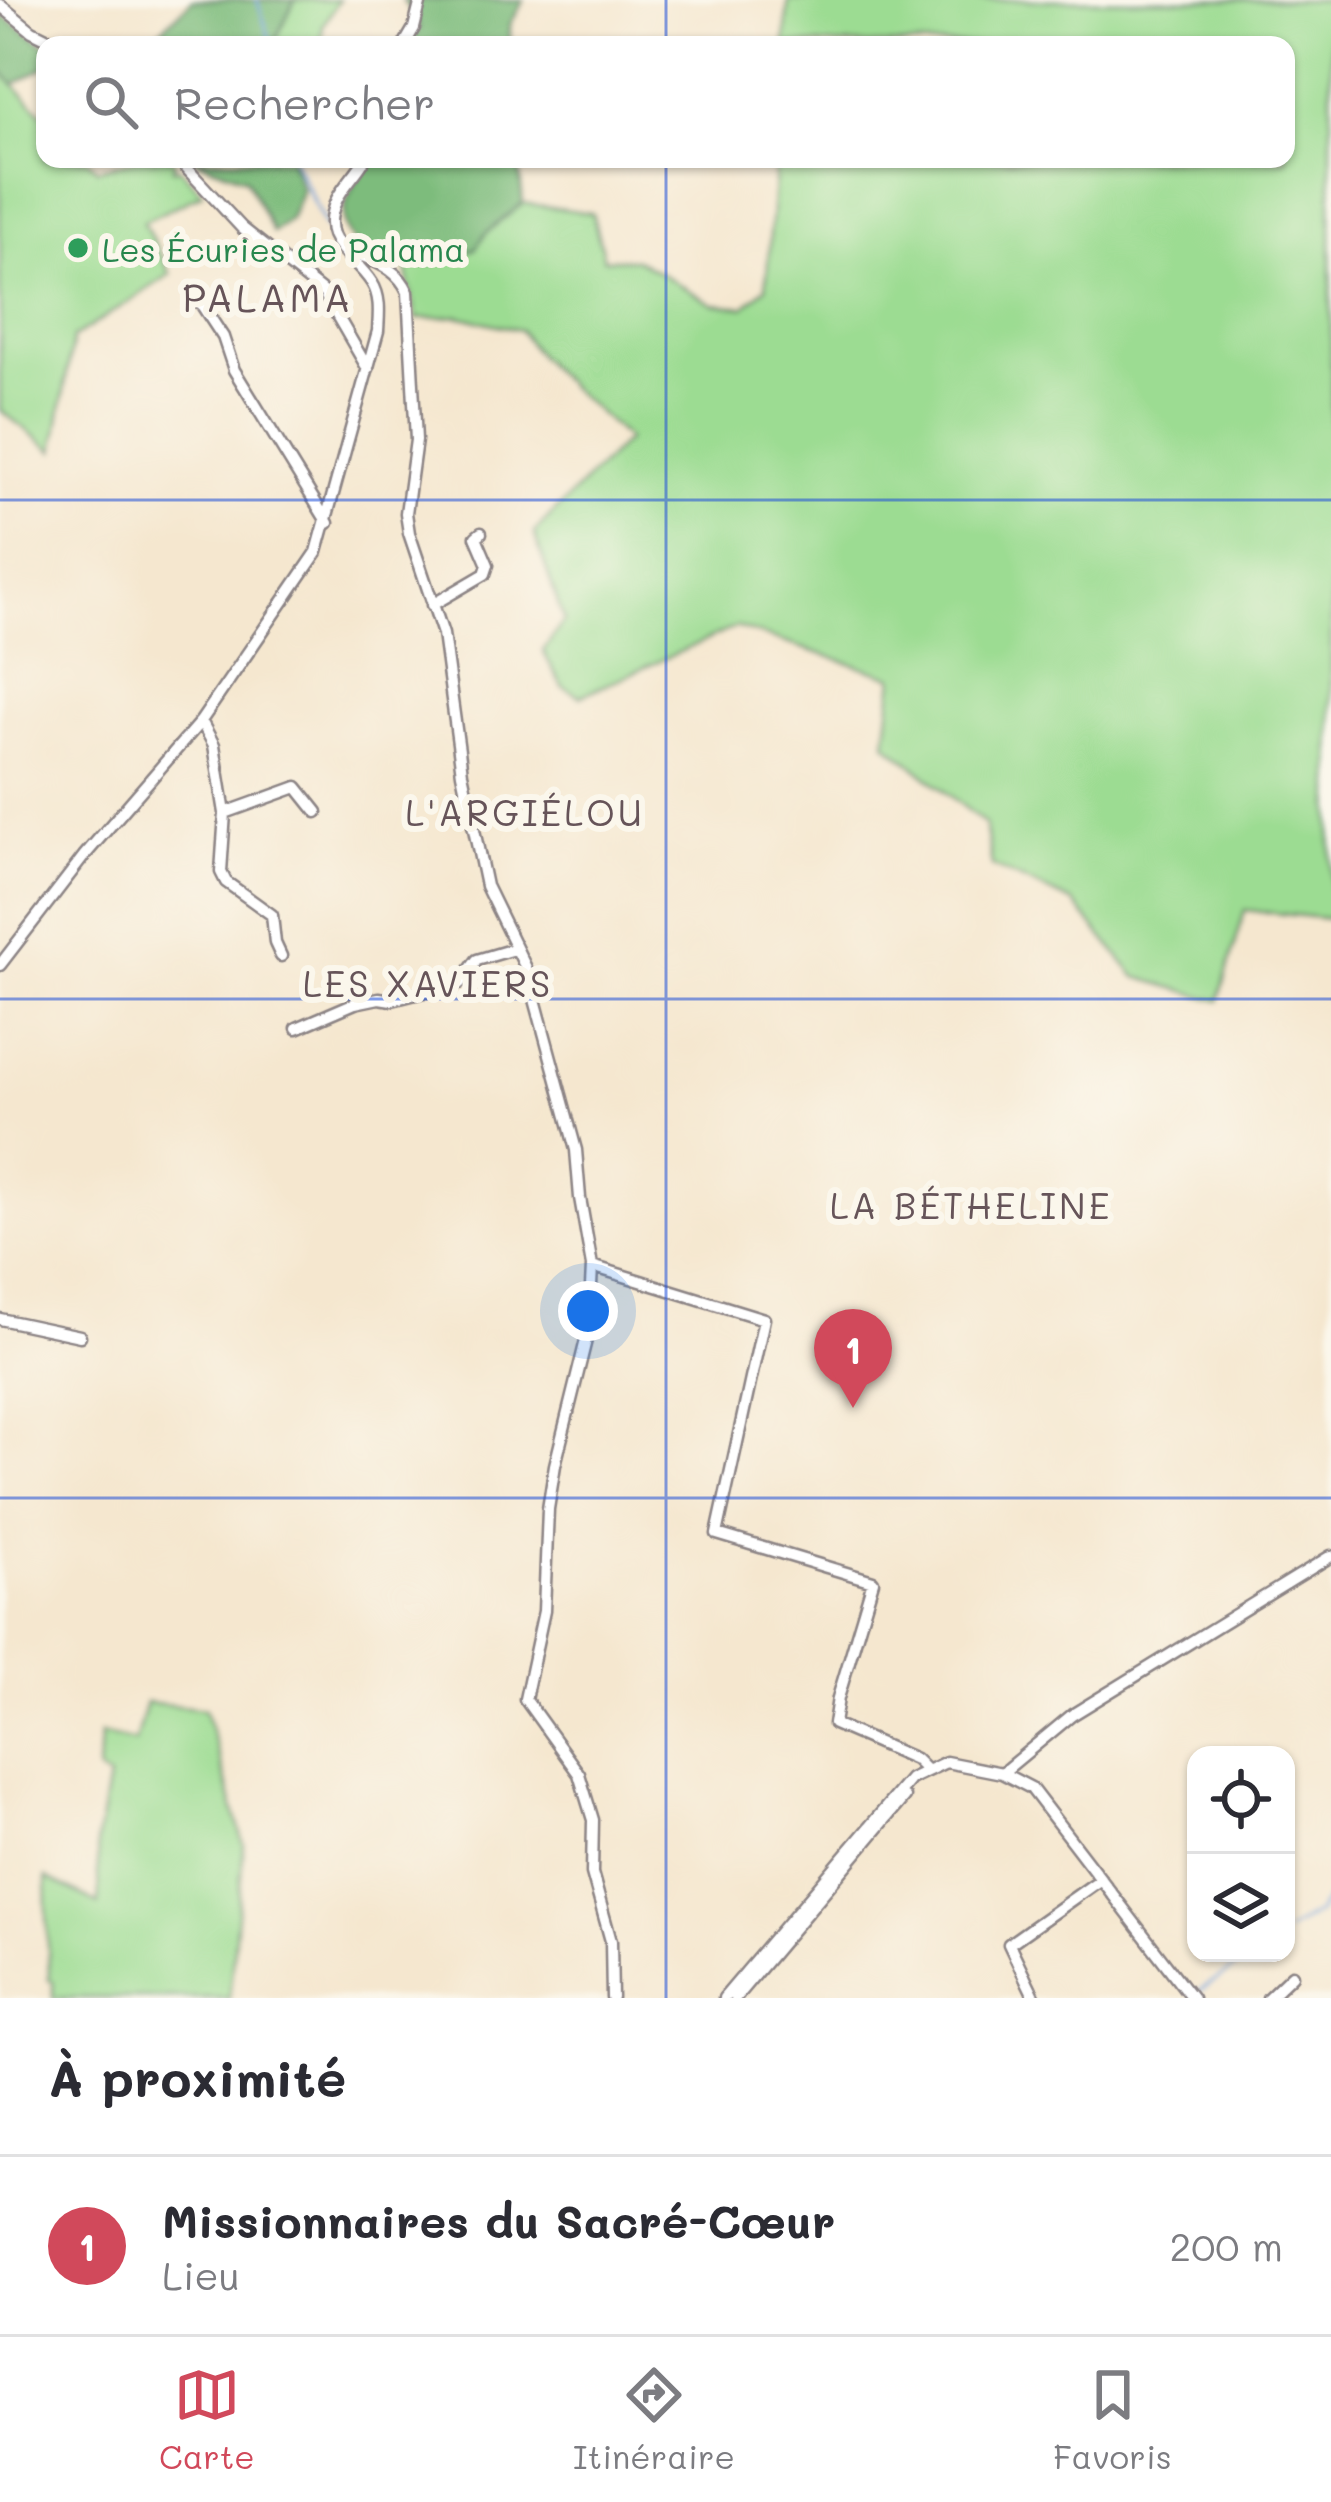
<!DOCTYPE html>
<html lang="fr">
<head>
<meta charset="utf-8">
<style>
	:root { --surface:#fff; --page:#f2f2f3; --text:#2b2b33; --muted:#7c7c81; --line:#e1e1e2; --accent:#d1495b }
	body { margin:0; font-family:Mali,sans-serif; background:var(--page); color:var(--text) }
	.controls { position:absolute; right:36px; bottom:36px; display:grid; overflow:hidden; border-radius:24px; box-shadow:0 3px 9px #0004 }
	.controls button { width:108px; height:108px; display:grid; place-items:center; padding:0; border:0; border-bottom:3px solid var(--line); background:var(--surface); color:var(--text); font:60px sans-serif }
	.you { position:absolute; left:588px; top:1311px; width:42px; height:42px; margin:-30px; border:9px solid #fff; border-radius:50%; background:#1a73e8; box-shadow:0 0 0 18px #1a73e833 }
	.badge { display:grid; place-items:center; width:78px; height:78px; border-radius:50%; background:var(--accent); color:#fff; font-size:39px; font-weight:700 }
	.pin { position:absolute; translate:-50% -99px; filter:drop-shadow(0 3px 6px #0008) }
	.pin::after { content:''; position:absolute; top:63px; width:42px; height:36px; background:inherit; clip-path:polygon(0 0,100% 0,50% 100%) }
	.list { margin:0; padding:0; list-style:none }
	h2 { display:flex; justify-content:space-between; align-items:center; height:156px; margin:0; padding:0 48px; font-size:51px }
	h2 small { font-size:39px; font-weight:400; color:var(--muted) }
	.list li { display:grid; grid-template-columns:78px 1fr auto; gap:36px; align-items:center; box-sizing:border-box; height:180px; padding:0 48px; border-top:3px solid var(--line) }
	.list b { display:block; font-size:45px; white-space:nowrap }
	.list p { margin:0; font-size:39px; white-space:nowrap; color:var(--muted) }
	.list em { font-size:39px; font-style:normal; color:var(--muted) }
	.icon { flex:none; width:66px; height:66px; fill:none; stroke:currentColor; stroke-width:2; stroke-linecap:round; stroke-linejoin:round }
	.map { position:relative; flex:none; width:1331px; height:1998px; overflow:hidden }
	.search { position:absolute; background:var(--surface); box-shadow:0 3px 9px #0004; left:36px; right:36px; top:36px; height:132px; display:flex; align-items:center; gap:30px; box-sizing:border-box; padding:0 42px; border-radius:24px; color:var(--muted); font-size:45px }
	.sheet { height:336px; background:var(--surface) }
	nav { display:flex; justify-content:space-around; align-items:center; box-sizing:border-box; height:168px; border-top:3px solid var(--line); background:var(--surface); font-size:33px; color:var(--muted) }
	nav a { display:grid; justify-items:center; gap:6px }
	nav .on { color:var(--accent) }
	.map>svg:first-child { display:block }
	.green { fill:#9cdc92; stroke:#5f7f66; stroke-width:3 }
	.forest { fill:#7dbc7c; stroke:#506f5c; stroke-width:3 }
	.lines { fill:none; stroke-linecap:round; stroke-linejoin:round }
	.stream { stroke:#6ea0d9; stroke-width:3 }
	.street-casing { stroke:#8c8485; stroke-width:15 }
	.street { stroke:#fff; stroke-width:10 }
	.grid { fill:none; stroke:#1d4ed8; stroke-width:3; stroke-opacity:0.55 }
	.leisure-dot { fill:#2e9e5b; stroke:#fbf7ec; stroke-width:4.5 }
	.labels { text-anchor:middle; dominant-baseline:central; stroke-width:12; stroke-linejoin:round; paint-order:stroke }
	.leisure-label { font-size:33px; fill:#27864d; stroke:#fbf7ec; text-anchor:start }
	.neighbourhood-label { font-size:36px; letter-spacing:3px; fill:#665459; stroke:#fbf7ec }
	.quarter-label { font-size:39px; letter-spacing:3px; fill:#665459; stroke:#fbf7ec }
</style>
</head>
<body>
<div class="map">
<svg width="1331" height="1998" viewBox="0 0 1331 1998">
	<rect width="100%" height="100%" fill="#fbf7ec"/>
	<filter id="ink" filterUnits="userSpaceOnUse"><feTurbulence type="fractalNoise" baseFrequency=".00833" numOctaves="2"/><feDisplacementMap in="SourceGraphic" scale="24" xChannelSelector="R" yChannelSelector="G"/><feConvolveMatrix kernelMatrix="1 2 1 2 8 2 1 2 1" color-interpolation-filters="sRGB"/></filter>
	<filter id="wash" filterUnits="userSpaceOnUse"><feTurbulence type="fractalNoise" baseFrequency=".004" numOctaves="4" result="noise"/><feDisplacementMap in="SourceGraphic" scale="48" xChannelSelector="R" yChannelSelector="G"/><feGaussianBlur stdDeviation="2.7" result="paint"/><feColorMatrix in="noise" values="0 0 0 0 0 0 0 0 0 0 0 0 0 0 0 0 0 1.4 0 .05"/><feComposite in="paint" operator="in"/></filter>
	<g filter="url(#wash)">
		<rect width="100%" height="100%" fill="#f5e7cf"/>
		<path class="green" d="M295,0H339L323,25L321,45H273Z
			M788,0H1331V919L1245,910L1219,1001L1136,977L1074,903L992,866L985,824L886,743L894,677L736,627L580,696L562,686L543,651L564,621L534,533L627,439C591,404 545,372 520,330L458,316L417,319L406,269L444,261L523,203L592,213L604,259H636L713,304L744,307L766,287L776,159H1286V45H785Z
			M0,70L45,116V159H87L97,169L139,159H171L175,164L173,169H180L203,193L143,222L171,274L73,338L54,451L0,410Z
			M146,1702L205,1709L244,1845L229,1998H53V1981L49,1980L46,1878L99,1904L97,1840L108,1779L98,1772L100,1734L135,1742Z"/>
		<path class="forest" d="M192,0H295L273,45H153L160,31Z
			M403,0H524L510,25V45H410L420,28Z
			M0,14L46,45L45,67L14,84L0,70Z
			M193,159H290L302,190L290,219L273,233L245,178Z
			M371,159H518L523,203L486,233L475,249L406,269C392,261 376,257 363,249C324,224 352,188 371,159Z"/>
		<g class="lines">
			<path class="stream" d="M257,0L272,45
				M293,159L326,228
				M1286,1932L1317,1913L1331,1894
				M1194,1994L1258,1953"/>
		</g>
	</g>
	<g filter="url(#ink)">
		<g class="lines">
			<defs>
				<path id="street" d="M0,5L32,31L60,45
					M404,45L414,28L421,0
					M178,159L242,228L324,293L368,369
					M336,241C361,261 394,260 408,292L416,440L406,513L409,533L443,634L462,773L486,886L527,970L576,1150L580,1198L592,1266L589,1328L555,1465L548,1509L544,1611L525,1699L579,1774L593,1820L592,1873L611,1941L612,1998
					M194,293L223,337L234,370L328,523
					M432,605L485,574L488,565L476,537L481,533
					M201,721L214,745L225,813L221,872L226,882L272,915L275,943L281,956
					M225,813L297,787L317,812
					M0,965L84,856L201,721L317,552L378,331C379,314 381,297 372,283C354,254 316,243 337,199C344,185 357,173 365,159
					M297,1028L355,1003L379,998L392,1000L460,983L477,960L514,949
					M592,1266L764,1319L717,1534L873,1581L838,1698L834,1724L915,1759L926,1770
					M0,1319L80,1336
					M1002,1773L1072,1715L1331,1556
					M724,1998L910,1779L946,1762L1002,1773L1031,1788L1192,1998
					M735,1998L904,1797
					M1035,1998L1009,1944L1101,1879
					M1268,1998L1292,1975"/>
			</defs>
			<use href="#street" class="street-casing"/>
			<use href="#street" class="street"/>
		</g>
	</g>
	<path class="grid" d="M666,0V45M666,159V1998M0,500H1331M0,999H1331M0,1498H1331"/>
	<circle class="leisure-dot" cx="78" cy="248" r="12"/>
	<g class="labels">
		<g class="leisure-label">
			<text x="102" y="248">Les Écuries de Palama</text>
		</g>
		<g class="neighbourhood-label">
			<text x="525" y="811">L'ARGIÉLOU</text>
			<text x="428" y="982">LES XAVIERS</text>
			<text x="971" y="1204">LA BÉTHELINE</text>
		</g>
		<g class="quarter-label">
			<text x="268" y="296">PALAMA</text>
		</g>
	</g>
</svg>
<div class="controls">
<button><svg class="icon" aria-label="locate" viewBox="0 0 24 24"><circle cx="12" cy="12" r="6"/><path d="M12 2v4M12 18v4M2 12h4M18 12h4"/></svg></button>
<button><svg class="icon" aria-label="layers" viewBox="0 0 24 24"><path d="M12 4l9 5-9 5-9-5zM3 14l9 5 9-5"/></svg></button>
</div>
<div class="you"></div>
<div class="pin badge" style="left:853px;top:1408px">1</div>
<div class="search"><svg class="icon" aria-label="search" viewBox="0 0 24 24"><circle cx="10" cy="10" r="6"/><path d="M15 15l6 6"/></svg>Rechercher</div>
</div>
<section class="sheet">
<h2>À proximité<small></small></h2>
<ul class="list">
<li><span class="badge">1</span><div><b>Missionnaires du Sacré-Cœur</b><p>Lieu</p></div><em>200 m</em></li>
</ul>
</section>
<nav>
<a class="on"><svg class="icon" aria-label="map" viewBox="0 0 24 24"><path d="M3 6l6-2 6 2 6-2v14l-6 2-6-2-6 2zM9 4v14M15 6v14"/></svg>Carte</a>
<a><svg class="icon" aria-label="directions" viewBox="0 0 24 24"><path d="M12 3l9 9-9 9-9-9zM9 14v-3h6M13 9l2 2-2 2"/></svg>Itinéraire</a>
<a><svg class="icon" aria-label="saved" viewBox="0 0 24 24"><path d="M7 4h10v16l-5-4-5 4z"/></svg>Favoris</a>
</nav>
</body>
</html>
